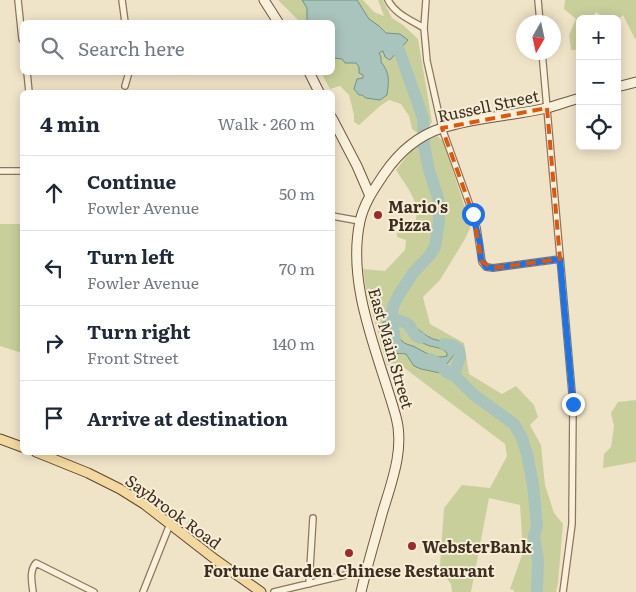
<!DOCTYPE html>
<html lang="en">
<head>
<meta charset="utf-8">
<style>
	:root { --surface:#fff; --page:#f2f2f3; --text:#1f2937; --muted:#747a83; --line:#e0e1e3 }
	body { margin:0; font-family:Literata,serif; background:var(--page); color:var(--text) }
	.controls { position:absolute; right:15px; top:15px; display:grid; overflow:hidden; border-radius:8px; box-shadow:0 2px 12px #0003 }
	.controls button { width:45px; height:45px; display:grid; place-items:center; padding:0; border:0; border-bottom:1px solid var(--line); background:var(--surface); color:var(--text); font:25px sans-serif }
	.compass { position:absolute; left:516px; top:15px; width:45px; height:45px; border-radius:50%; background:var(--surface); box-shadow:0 2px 12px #0003; rotate:189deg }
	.stop { position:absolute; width:15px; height:15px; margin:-11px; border:4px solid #1a73e8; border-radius:50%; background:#fff }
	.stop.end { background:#1a73e8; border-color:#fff; box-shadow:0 1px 5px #0008 }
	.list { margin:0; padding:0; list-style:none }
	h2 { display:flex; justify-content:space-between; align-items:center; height:65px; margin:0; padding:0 20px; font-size:21px }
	h2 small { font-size:16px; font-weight:400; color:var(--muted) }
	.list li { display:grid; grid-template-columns:32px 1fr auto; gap:15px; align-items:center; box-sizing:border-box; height:75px; padding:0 20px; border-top:1px solid var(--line) }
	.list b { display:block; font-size:19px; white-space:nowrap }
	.list p { margin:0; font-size:16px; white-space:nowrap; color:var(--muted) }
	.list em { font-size:16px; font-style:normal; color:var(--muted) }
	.icon { flex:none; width:28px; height:28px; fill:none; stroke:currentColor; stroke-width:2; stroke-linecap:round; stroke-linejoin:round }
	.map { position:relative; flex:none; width:636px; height:592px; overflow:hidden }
	.search { position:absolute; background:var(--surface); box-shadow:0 2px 12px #0003; left:20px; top:20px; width:315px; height:55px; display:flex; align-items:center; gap:12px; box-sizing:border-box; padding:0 18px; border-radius:8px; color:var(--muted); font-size:19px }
	.panel { position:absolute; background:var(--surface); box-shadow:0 2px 12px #0003; left:20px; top:90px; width:315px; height:365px; border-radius:8px }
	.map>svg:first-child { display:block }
	.green { fill:#c9cf9b }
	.water { fill:#a9c4bc; stroke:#6f938a }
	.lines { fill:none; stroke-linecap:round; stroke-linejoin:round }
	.river { stroke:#a9c4bc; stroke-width:12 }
	.street-casing { stroke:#8d765c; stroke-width:8 }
	.secondary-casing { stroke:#6f573f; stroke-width:11 }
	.primary-casing { stroke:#5b4430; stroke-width:11 }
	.street { stroke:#faf1dc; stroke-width:5.5 }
	.secondary { stroke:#faf1dc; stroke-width:9 }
	.primary { stroke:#f3d9a0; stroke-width:9 }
	.route { stroke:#1a73e8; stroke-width:6 }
	.marked { fill:none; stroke:#df570d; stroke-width:4; stroke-dasharray:10 6; stroke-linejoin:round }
	.poi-dot { fill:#9e2a2b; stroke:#f7eed8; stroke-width:2 }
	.labels { text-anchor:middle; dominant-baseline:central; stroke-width:4; stroke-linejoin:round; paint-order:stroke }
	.street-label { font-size:16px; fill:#3d2e20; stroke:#f7eed8 }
	.poi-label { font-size:16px; font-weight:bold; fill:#3d2e20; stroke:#f7eed8; text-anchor:start }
</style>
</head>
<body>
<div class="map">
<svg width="636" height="592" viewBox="0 0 636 592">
	<rect width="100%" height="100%" fill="#f0e4c8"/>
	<path class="green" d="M278,0H363L374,12L384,16L378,0H383L392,18L403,25L418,39L432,122L429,127L419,134L412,129L409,116L401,104L389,100L380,106L359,125L354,122V115L349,95L340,86L330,89L323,76L325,73L332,72V22H300Z
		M565,0H636V38L635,39L623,15L617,21V19H606L596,12L590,19H580V46L575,50H571L569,35L576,19L564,9Z
		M437,136L443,141L471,226L465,239L440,280L423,297L430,324L464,343L469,374L502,394L516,386L534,405L538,417L530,425L541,445L545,485L554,513L563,524L558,583L556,592H514V590L510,589L523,552L520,505L489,498L471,592H452L451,584L444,575L440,566L444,508L462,485L490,488L507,456L505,444L403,367L387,365L366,290L363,269L385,271L405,250L406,240L397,237V229L411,230C426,208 408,189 396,170L414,147Z
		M0,224H22V353L0,346Z
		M636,400V462L603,468L604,454L611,447L614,426L611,413L618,402Z"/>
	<path class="water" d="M302,0H357L369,19L379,26L386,33L400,34L408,40L390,60L385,57L383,51L379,53L381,57V62C390,73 389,81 387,95L380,100L366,98L362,95H359L354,89L357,79L363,78V75L359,73V67L356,63H345L342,59L333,58L332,22H307V8Z
		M390,321L397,326C397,331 398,337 402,341C405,344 409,345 413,346C423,351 435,360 447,356V353C441,346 432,348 425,344C418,341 413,336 409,330V329L410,326L413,325C420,330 425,336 433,339C443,342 452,341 460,347L440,373L421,369L414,366L406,354C402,353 396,354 393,353C384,350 382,330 383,322Z"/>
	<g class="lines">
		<path class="river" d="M385,42L399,50L423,118L424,145L429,170L438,198L439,221L435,247L430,255L413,273L398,296L393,307L391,317L395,339
			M391,317L408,324L416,336L420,338
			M444,344L454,346L459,350L460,357L455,371L456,377
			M430,359L436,362L448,373L456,377L474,395L514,424L522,438L527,454L533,485L537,526L534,537L538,560L537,592"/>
		<defs>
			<path id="street" d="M18,0L22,39
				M122,0L125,22
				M388,0C395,14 411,20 424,28
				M426,0L424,28L427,61L442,128L473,214L477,228L482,262L486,267L493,268L560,259
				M538,0L540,22
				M542,52L573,404L572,524L563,592
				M27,72L29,92
				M125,86L129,72
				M0,171H22
				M332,216L360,221
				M309,584L313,518
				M33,592C32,583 29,571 36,563L94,592
				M143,592L170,524
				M274,592L366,570"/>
			<path id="secondary" d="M264,0L278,22
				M309,72L319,92
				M617,87L636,82
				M332,118L357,166L370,196
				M361,592C367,566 375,540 382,514C391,484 405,449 396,417C379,355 346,286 360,221C364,203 374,189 384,174C399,152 417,136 442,128C476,117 512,116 547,108C558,105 569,101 580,98"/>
			<path id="primary" d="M0,439L22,447
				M36,452L88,473L120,489L144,504L216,560L261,592"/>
		</defs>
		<use href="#street" class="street-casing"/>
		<use href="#secondary" class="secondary-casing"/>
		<use href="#primary" class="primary-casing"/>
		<use href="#street" class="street"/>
		<use href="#secondary" class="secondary"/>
		<use href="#primary" class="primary"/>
	</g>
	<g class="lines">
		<path class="route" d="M473,214L480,244L481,259L486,267L493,268L560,259L573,404"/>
	</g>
	<path class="marked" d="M547,108L560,259L493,268L482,262L473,214L442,128Z"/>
	<g class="poi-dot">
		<circle cx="378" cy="215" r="5"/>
		<circle cx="412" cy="546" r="5"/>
		<circle cx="349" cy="553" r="5"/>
	</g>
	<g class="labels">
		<g class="street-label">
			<text transform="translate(488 105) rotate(-12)">Russell Street</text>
			<text transform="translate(392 348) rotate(74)">East Main Street</text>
			<text transform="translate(174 511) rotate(36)">Saybrook Road</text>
		</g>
		<g class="poi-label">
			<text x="388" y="206">Mario's<tspan x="388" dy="18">Pizza</tspan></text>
			<text x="422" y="546">WebsterBank</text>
			<text x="349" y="570" text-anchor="middle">Fortune Garden Chinese Restaurant</text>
		</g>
	</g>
</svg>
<div class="controls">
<button>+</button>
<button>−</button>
<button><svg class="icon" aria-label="locate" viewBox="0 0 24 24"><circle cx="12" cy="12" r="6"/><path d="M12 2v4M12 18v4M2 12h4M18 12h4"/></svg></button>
</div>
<svg class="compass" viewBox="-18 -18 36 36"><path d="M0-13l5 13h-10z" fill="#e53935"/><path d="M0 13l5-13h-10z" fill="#747a83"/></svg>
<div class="stop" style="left:473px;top:214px"></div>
<div class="stop end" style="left:573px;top:404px"></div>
<div class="search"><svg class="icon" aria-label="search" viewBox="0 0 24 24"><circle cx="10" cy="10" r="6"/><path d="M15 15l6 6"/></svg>Search here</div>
<section class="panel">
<h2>4 min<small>Walk · 260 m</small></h2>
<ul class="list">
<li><svg class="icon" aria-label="ahead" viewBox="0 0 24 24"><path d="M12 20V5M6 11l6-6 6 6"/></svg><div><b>Continue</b><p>Fowler Avenue</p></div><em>50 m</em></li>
<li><svg class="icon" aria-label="left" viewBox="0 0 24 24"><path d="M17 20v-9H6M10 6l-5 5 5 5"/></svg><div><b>Turn left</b><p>Fowler Avenue</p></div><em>70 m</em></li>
<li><svg class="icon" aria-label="right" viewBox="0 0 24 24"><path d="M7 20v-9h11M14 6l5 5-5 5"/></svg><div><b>Turn right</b><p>Front Street</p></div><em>140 m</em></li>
<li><svg class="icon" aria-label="arrive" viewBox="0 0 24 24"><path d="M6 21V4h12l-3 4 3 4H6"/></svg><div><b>Arrive at destination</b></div></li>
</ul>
</section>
</div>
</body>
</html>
